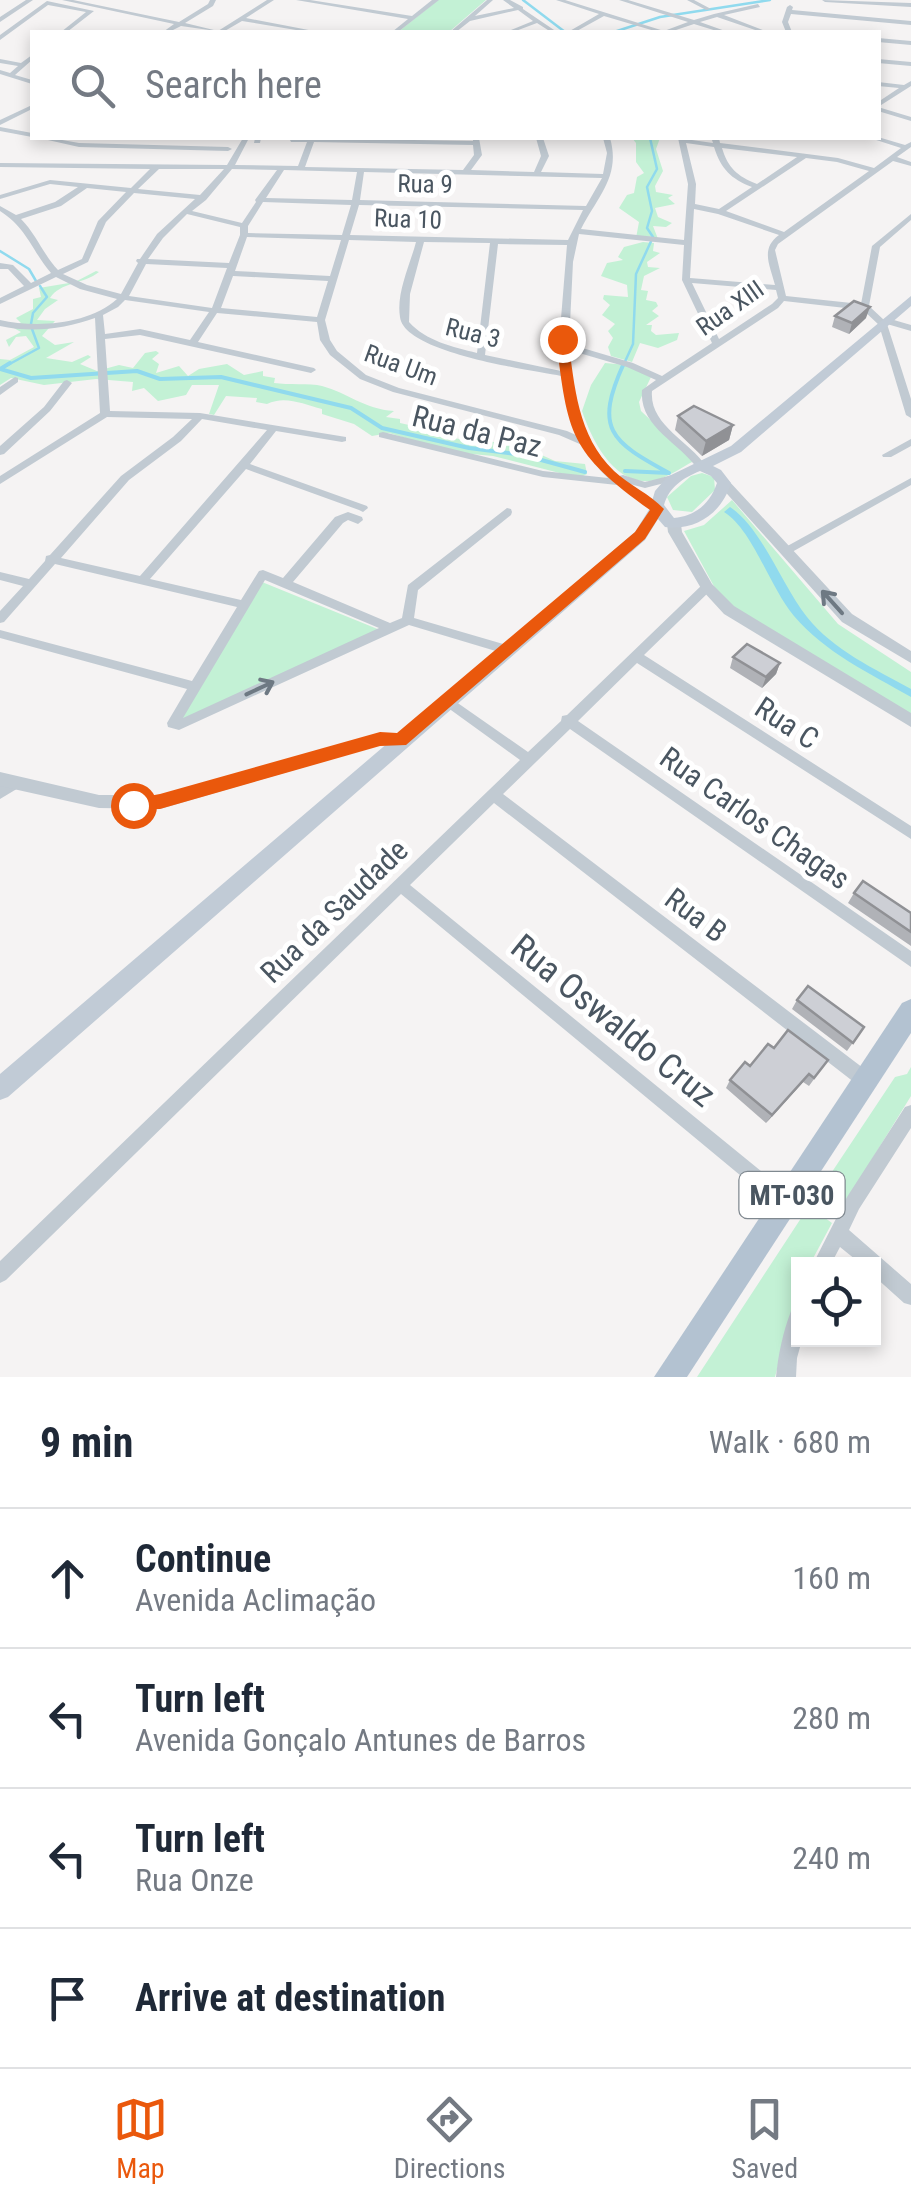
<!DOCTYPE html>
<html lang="en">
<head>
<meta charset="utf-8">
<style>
	:root { --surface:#fff; --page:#f6f6f7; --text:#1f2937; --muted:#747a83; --line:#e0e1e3; --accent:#ea580c }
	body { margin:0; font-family:"Roboto Condensed",sans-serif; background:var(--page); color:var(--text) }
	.controls { position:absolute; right:30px; bottom:30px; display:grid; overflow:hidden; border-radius:0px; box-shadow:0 5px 15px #0003 }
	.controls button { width:90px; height:90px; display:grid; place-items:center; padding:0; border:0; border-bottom:2px solid var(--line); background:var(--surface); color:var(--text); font:50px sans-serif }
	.stop { position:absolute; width:30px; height:30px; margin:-22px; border:8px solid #ea580c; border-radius:50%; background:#fff }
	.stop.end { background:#ea580c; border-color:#fff; box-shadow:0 2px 10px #0008 }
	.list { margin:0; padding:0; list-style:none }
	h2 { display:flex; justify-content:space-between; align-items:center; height:130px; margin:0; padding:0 40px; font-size:42px }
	h2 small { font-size:32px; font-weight:400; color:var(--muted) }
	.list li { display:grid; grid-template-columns:65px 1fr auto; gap:30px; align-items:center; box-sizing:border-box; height:140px; padding:0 40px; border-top:2px solid var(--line) }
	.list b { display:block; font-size:38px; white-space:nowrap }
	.list p { margin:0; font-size:32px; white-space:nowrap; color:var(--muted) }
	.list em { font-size:32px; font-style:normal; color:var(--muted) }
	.icon { flex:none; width:55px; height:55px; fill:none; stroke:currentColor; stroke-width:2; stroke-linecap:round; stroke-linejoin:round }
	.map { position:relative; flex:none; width:911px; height:1377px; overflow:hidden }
	.search { position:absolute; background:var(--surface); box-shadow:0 5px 15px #0003; left:30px; right:30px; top:30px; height:110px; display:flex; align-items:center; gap:25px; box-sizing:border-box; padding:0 35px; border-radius:0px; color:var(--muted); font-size:38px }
	.sheet { height:690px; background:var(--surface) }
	nav { display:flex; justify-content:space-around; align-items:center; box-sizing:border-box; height:140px; border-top:2px solid var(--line); background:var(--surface); font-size:28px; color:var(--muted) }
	nav a { display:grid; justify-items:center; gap:5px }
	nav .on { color:var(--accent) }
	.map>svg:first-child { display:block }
	.green { fill:#c3f1d5 }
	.water { fill:#90daee }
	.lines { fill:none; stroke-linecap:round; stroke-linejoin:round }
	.stream-far1 { stroke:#90daee; stroke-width:2.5 }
	.stream { stroke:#90daee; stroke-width:4 }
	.minor { fill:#c1cad2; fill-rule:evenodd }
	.tertiary { fill:#c1cad2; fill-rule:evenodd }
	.secondary { fill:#c1cbd6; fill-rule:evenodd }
	.primary { fill:#b3c2d1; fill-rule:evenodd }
	.wall { fill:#b0b2b7 }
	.shaded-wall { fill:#909195 }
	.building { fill:#cdcfd5; stroke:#909195; stroke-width:2.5 }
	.oneway { stroke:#6e7983 }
	.route { fill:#ea580c }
	.labels { text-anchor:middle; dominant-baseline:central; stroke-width:10; stroke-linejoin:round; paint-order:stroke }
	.far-street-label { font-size:25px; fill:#4a5661; stroke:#fff }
	.shield { fill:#fff; stroke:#808990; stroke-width:2.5 }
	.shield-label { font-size:28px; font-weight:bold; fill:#4a5661 }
	.street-label { font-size:30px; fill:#4a5661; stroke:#fff }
	.near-street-label { font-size:35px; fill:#4a5661; stroke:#fff }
</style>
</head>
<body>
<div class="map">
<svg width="911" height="1377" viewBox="0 0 911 1377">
	<rect width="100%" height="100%" fill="#f5f3f3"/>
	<path class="green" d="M438,0H486L449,32H398Z
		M632,138H660L656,149L663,171L655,186L656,192L673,195L668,198L675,204L655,208L658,217L672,223L666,227L653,226L658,239L636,238L639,222L619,208L627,195L634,193L637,177L644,173L636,162V143Z
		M643,242L654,243L653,251L660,253L647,262L648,267L660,268L644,276L641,290L648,291L646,300L656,302L658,306L652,311L659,316L646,325H652L651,331L656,335L679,333L677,340L658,348L640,343L632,362L611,356L608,347L613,338L608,331L615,324L602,315L610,305L603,299L604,295L628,297L627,285L601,276L607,263L623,260L618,257L624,247Z
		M96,271L99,272C84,284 60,282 50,298L58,300L45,309L37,320L55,321L42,336L55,345L74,342L46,358L72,362L88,355L91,357L80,364L97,371L119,365L133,368L145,353L156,351L159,353L152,359L159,364L156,373L179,366L188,376L199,369L227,364L244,375L263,371V376L275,378L274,383C288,385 310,383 322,386C348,393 364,409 394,411L386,417L400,419V423L418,427L425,417L443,422L440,430L449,432L446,436L468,441L473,433H481L483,440L526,448L555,461L585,464L587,474L579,478L493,456L451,452L389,433L372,436L354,424L322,414V409C303,404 285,395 267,404L256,402L257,398L226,396L214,415L209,414L219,385H192L186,395L158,401L144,388L132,391L133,382L96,379L44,385L11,378L0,385V359L10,360L34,347L26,336L16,337L9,347L6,340L21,332L12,327L21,323L16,318L33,309V299L41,297L39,288L75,282Z
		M605,363L627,365L651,377L639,402L641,411L694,461C680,468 665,480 650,481C613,484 592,440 582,411L591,385Z
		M702,473L714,477L715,490L692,512L673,510L667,497L691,476Z
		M732,500L838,624L911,672V714L740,613L716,590L684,531L704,525Z
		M262,582L380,630L177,723Z
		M911,1067V1096L835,1219L812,1202L895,1077L907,1074Z
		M809,1206L832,1223L810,1264H798V1288L775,1377H697Z"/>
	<path class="water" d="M730,507C762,528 782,586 807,617C833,650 875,669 911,689V697C871,674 824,652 794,616C770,588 753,530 724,512Z"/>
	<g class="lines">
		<path class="stream-far1" d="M523,0L565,32
			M614,32L660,17L770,0
			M0,251L29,269L36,281
			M31,324L33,313L47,297L40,286
			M6,366L39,348L32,329
			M623,366L633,344L636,274L653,237L647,228L652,211L647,187L657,169L650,138"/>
		<path class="stream" d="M624,363C594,429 610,441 669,473
			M0,369L31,378L137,371L160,379L221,377L351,408L382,428L469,448L523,455L585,472
			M0,369L10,363
			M625,471L669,473"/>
		<path class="minor" d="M26,0H33L0,22V17Z
			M62,0H73L179,22L208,4L210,0H216L213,6L185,23L218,31L267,0H274L246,18L319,32H308L242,21L223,32L181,26L169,32H163L174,24Z
			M296,0H310L412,16L432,0H439L398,32H392L408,19Z
			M487,0H493L475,16L514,8L503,0H510L523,7V9L557,32H551L537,23L513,32H506L533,21L518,10L470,21L456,32H450Z
			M556,0H565L664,31L688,22L619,0H628L694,20L714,14L758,4L760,7L724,15L768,32H761L717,17L700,22L728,32H720L694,24L670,32H658L604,16L575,32H568L599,14Z
			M687,0H694L711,9L706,10Z
			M822,0L911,3V7L825,2Z
			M47,1L94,11L67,32H61L86,12L48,5L0,40V35Z
			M790,5L793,7L792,10L911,21V25L791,14L788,22L792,32H786L782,22L787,7Z
			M878,38L911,41V45L878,42Z
			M32,55V60L15,75L32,80V84L0,74V70L10,73L18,66L0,63V59L21,63Z
			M878,59L911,62V66L878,63Z
			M911,81V86L878,107V102L899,88L878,86V82L904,85Z
			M32,105V109L0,125V120Z
			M878,107L911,117V121L878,111Z
			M0,127L32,133V137L0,131Z
			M878,137L905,145L911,142V147L897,157L911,162V166L893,161L778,244L775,250L786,296L861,304L872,246L911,214V220L880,247L869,306L884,320L887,318L911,325V331L887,324L911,399V418L906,415L879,325L863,310L784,301L778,308L652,391C649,425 689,441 706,466L701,469L697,468C679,442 639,427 642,390L656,380L627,367L569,350C569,397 583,444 619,476L623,475L645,482L676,474L681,477L680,479L645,488L626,483L660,504L661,506L660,508L656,510L617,485L543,477L379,437V433L383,432L543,471L608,478L600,470L582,445L559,435L393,392L360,379L330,355L320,340L317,322L217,313L198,342L314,368L316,370L311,373L140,335L105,339L110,411L200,413L346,437V441L342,442L276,431L250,464L367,506L368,508L363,512L359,510L246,469L150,579L241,600L259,571L263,570L283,578L335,517L348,512L362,517L363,520L358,524L348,520L343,523L293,582L390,623L402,618L408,585L507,508L511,509L512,512L511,515L418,590L414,618L513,647L515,650L513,653L509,655L409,625L179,730L168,727L167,723L187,689L0,638V630L192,681L237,607L55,564L4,622L0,623V611L23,586L0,580V572L29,579L45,561L46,556L50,555L121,476L173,437L192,419L107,417L0,484V476L100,413L95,318C65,329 31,333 0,326V320C36,328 88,325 117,299L80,289L56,277L0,304V298L24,286L8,269H0V263L13,265L31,283L51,273C32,251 27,228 0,211V206L16,215L55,202L78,187L50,184L0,199V195L50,180L131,188L150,169L0,167V163L227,165L243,138H249L235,165L298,166L307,142H291L290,140L294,138L473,141V138H479L482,155L471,170L534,172L541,156L536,138H543L549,156L541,172L603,174L607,153L603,138H610C621,176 598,196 581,229L684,240L688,184L678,138L713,143L712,140L716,138H719L720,143L838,158L874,168L901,148L870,138ZM314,142L473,145L474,155L463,170L305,167ZM686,143L714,147C721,169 731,179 752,187L719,209L695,204L696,184ZM722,148L797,157L757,184C737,176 728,168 722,148ZM806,158L837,162L869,171L784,232L726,211ZM159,169H224L200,195L138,189ZM232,169L277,170L255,200L256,202L242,223L192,211L206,200ZM284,170L357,172L352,200L266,198ZM364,172L602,178L586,206L360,200ZM87,188L126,192L98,221L82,259L58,270C43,254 36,234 21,219L61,206ZM134,193L195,199L157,234L140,259H137L136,261L138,263L121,294L87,285L63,274L88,262L106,222ZM263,202L351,205L342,235L248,233V226ZM359,205L583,210L568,240L350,235ZM694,209L718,214L779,235C760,249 770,265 775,285L690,278ZM187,214L240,227V235L229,263L148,259L163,238ZM579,234L684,245L682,280L712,343L662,376L633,363L569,344L573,262ZM247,237L341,240L330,276L235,271ZM349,240L416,242C410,265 396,293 400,317C404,353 530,370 561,376L570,418L578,436L567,431L399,388L366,375L337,351L330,340L325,320ZM424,242L490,243L477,353C453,347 426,341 409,322L410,294ZM498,244L567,245L559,343L556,345L559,347L561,371L485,355ZM146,264L227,268L212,308L129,296ZM233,276L328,281L317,317L221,308ZM692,283L776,290L778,298L772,304L719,339ZM125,300L209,312L190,340L140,329L105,334L103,315L118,307ZM202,419L267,430L140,576L61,558L129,480L181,441ZM265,580L379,628L183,718Z
			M39,138H51L79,143L228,147L232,149L228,151L79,147Z
			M255,138H261L260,143H254Z
			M15,377L18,378V382L0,395V387Z
			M67,380L72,383L50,411L4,454L0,455V446L44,407L64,381Z
			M911,439V446L891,457H883L882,455Z
			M911,478V485L792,552L788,553L782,549Z
			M707,583L711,584L713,587L711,590L644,655L911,826V839L637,663L578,721L911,951V967L570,729L503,794L871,1074L873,1080L871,1086L865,1088L859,1086L494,803L410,885L793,1197L796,1203L793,1209L787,1212L781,1209L401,894L6,1280L0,1283V1261L520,760L444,705L442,702L444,699H452L528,752L561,721L562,716L567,715L703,584Z
			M15,777L20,779L22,783L20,787L0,799V786Z
			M911,1105V1128L859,1209L849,1230L911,1284V1305L904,1303L874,1276V1264H861L840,1247L831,1264H813L847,1197L905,1107Z
			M798,1309V1340H802L797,1358L796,1377H776C778,1355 783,1332 791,1311Z"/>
		<path class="tertiary" d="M724,479L728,480L852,614L911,651V663L842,622L720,486L718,483Z
			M674,520L681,524L682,532L712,584L734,606L911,713V727L724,614L702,590L668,532L667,524Z
			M380,733L406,736L408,740L406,744L380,745L160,809L99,808L0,786V772L99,795H160Z"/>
		<path class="secondary" d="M911,296V306L741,452L713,466L721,470L731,483C722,513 696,531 665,527L658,519L645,540L8,1097L0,1100V1074L635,532L650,508L655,491L667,477L731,446ZM700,471L711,476L717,483C710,504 695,516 674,518L664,505C669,487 683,478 700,471Z"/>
		<path class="primary" d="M911,999V1033L687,1377H654L902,1003Z"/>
	</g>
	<path class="wall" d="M835,316L866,318L849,334L832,327Z
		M678,416L733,425L729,440L702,456L675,430Z
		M733,657L780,663L776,674L762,688L730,668Z
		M854,893L911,913V946L848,903Z
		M797,1000L864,1027L847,1051L792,1009Z
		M774,1048L828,1060L809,1086L803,1082L766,1123L726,1088L730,1080Z"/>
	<path class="shaded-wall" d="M870,307L866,318L849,334L852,323Z
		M733,425L729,440L702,456L706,441Z
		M780,663L776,674L762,688L766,677Z
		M809,1074L803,1082L766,1123L772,1115Z"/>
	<path class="building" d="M854,301L870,307L852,323L835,316Z
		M694,406L733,425L706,441L678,416Z
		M747,644L780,663L766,677L733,657Z
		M863,881L911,913V932L854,893Z
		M808,986L864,1027L853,1043L797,1000Z
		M788,1030L828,1060L814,1078L809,1074L772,1115L730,1080L745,1062L750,1066L768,1044L774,1048Z"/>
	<defs><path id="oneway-shaft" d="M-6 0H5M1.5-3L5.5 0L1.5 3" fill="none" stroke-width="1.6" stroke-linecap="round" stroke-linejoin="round" transform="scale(2.5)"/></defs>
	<g class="oneway">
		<use href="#oneway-shaft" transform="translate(832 602) rotate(-132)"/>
		<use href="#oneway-shaft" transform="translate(260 688) rotate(-25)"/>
	</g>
	<path class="route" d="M562,335L568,339C575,387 577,435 614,471C629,485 650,494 664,509L645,539L406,745L380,746L160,809L127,810V800L160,794L380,732L397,733L635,532L650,510C569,452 568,435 556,339Z"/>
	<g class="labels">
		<g class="far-street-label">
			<text transform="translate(425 184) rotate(1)">Rua 9</text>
			<text transform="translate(408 219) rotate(2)">Rua 10</text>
			<text transform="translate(730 308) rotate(-35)">Rua XIII</text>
			<text transform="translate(473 333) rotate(14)">Rua 3</text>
			<text transform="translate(401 365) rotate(20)">Rua Um</text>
		</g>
		<rect class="shield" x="739.5" y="1172" width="105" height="46" rx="8"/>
		<g class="shield-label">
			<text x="792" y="1195">MT-030</text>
		</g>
		<g class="street-label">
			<text transform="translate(477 431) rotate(14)">Rua da Paz</text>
			<text transform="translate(787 723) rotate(33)">Rua C</text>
			<text transform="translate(755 818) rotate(35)">Rua Carlos Chagas</text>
			<text transform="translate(334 911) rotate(-44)">Rua da Saudade</text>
			<text transform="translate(696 915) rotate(37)">Rua B</text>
		</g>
		<g class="near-street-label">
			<text transform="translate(613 1021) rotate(39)">Rua Oswaldo Cruz</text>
		</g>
	</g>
</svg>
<div class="controls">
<button><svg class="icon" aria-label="locate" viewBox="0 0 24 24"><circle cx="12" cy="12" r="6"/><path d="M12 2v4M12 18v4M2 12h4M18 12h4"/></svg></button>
</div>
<div class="stop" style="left:133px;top:805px"></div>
<div class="stop end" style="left:562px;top:339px"></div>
<div class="search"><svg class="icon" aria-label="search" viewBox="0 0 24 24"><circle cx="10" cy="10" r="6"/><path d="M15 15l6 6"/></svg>Search here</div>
</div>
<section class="sheet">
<h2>9 min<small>Walk · 680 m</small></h2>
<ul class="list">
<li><svg class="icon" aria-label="ahead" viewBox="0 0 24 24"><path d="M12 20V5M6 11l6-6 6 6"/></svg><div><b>Continue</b><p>Avenida Aclimação</p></div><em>160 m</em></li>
<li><svg class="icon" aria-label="left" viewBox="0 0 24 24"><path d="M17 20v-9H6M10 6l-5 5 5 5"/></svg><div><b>Turn left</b><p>Avenida Gonçalo Antunes de Barros</p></div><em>280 m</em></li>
<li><svg class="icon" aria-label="left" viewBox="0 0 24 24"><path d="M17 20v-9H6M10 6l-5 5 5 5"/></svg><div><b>Turn left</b><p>Rua Onze</p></div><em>240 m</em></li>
<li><svg class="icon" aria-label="arrive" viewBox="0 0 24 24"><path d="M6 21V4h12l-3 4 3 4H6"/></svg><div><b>Arrive at destination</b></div></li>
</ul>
</section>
<nav>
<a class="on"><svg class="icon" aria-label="map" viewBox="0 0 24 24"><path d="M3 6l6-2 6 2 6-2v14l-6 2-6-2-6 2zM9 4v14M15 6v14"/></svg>Map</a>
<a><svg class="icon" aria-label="directions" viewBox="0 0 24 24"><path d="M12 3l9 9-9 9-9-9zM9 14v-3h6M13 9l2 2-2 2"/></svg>Directions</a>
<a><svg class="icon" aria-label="saved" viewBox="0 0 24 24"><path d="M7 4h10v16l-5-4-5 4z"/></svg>Saved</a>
</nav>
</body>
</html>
